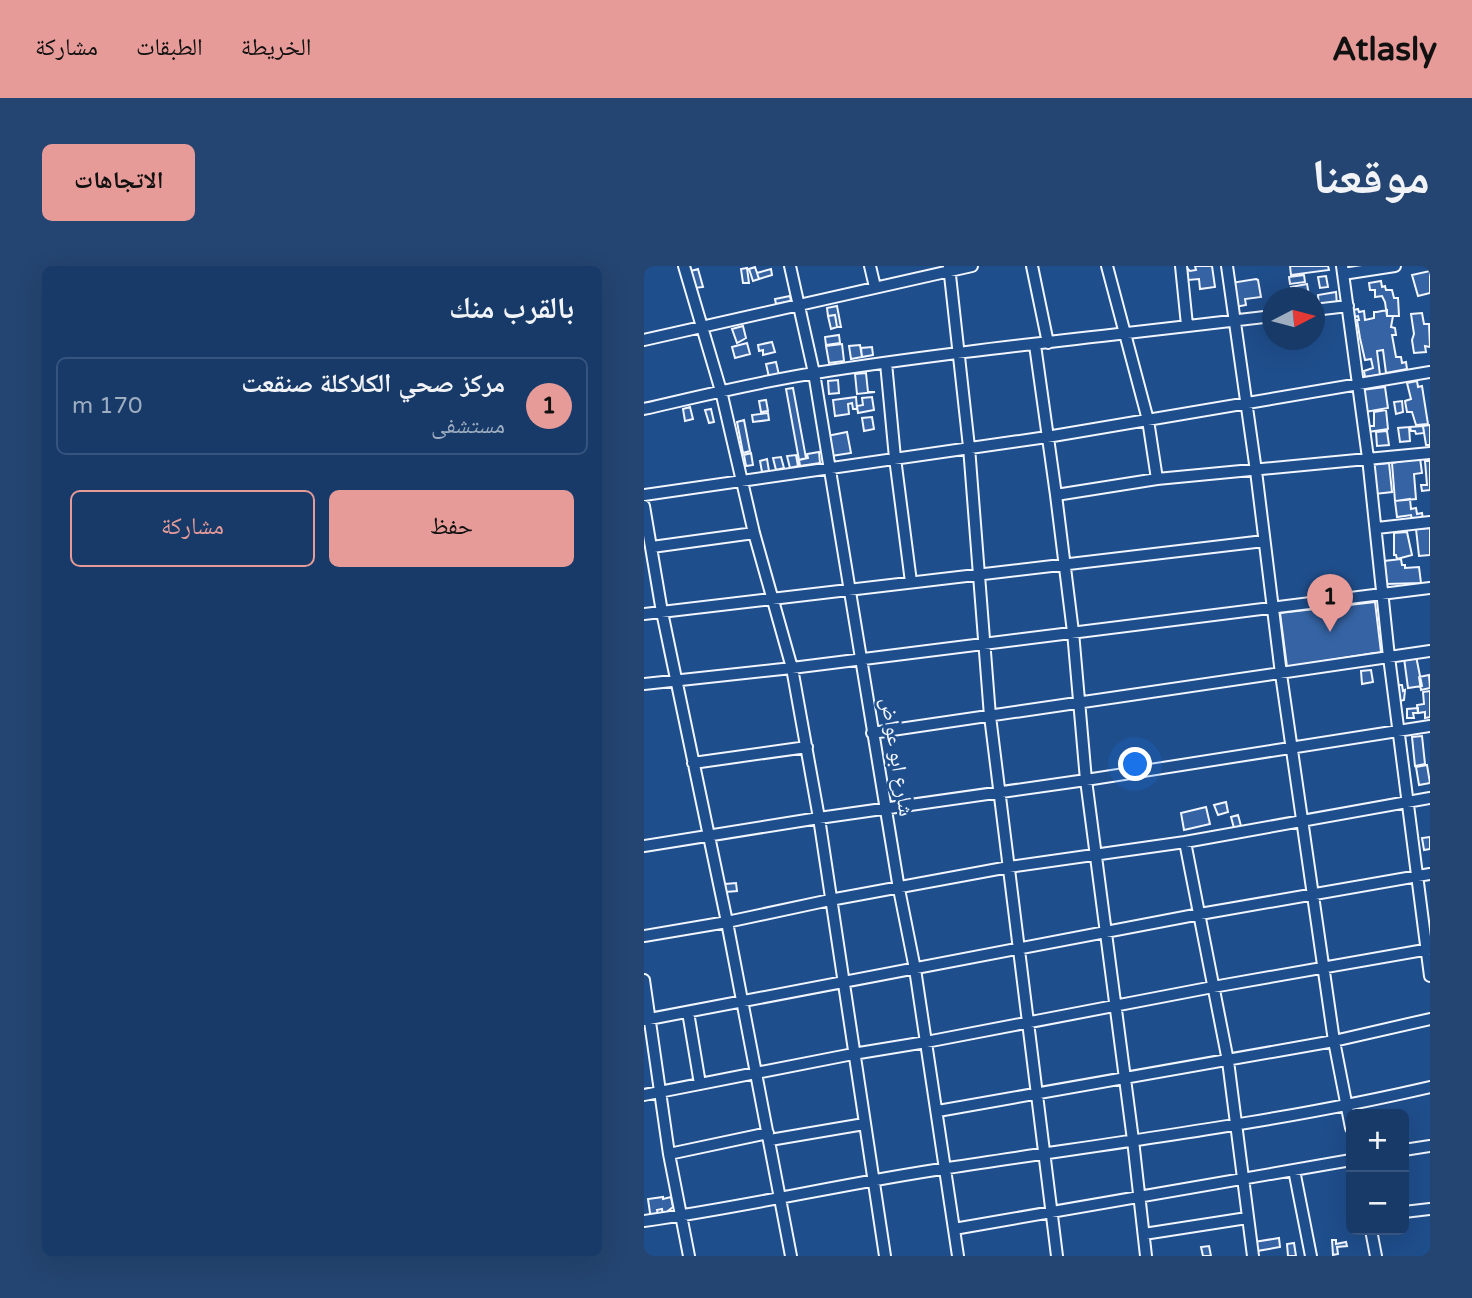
<!DOCTYPE html>
<html lang="ar">
<head>
<meta charset="utf-8">
<style>
	:root { --surface:#173a69; --page:#244571; --text:#f1f3f6; --muted:#9eadc0; --line:#36547d; --accent:#e69b98 }
	body { margin:0; font-family:"Varela Round","Noto Naskh Arabic",sans-serif; background:var(--page); color:var(--text); direction:rtl }
	.controls { position:absolute; right:21px; bottom:21px; display:grid; overflow:hidden; border-radius:10px; box-shadow:0 7px 28px #0002 }
	.controls button { width:63px; height:63px; display:grid; place-items:center; padding:0; border:0; border-bottom:2px solid var(--line); background:var(--surface); color:var(--text); font:35px sans-serif }
	.compass { position:absolute; left:618px; top:21px; width:63px; height:63px; border-radius:50%; background:var(--surface); box-shadow:0 7px 28px #0002; rotate:84deg }
	.you { position:absolute; left:492px; top:499px; width:24px; height:24px; margin:-18px; border:5px solid #fff; border-radius:50%; background:#1a73e8; box-shadow:0 0 0 10px #1a73e833 }
	.badge { display:grid; place-items:center; width:46px; height:46px; border-radius:50%; background:var(--accent); color:#111; font-size:23px; font-weight:700 }
	.pin { position:absolute; translate:-50% -58px; filter:drop-shadow(0 2px 4px #0008) }
	.pin::after { content:''; position:absolute; top:37px; width:24px; height:21px; background:inherit; clip-path:polygon(0 0,100% 0,50% 100%) }
	.list { margin:0; padding:0; list-style:none }
	h2 { display:flex; justify-content:space-between; align-items:center; height:91px; margin:0; padding:0 28px; font-size:30px }
	h2 small { font-size:23px; font-weight:400; color:var(--muted) }
	.list li { display:grid; grid-template-columns:46px 1fr auto; gap:21px; align-items:center; box-sizing:border-box; height:98px; margin:0 14px 14px; padding:0 14px; border:2px solid var(--line); border-radius:10px }
	.list b { display:block; font-size:26px; white-space:nowrap }
	.list p { margin:0; font-size:23px; white-space:nowrap; color:var(--muted) }
	.list em { font-size:23px; font-style:normal; color:var(--muted) }
	.actions { display:flex; gap:14px; padding:21px 28px }
	.actions a { flex:1; padding:16px 0; border:2px solid var(--accent); border-radius:10px; text-align:center; font-size:24px; color:var(--accent) }
	.actions .main { background:var(--accent); color:#111 }
	.map { position:relative; flex:none; width:786px; height:990px; overflow:hidden; direction:ltr; border-radius:10px }
	header { display:flex; align-items:center; gap:42px; box-sizing:border-box; height:98px; padding:0 35px; background:var(--accent); color:#111 }
	header strong { font-size:33px }
	nav { display:flex; gap:38px; margin-inline-start:auto; font-size:24px }
	.intro { display:flex; align-items:center; justify-content:space-between; box-sizing:border-box; height:168px; padding:0 42px }
	h1 { margin:0; font-size:49px }
	.button { padding:18px 32px; border-radius:10px; background:var(--accent); color:#111; font-size:24px; font-weight:700 }
	main { display:flex; gap:42px; padding:0 42px }
	aside { flex:1; background:var(--surface); border-radius:10px; box-shadow:0 7px 28px #0002 }
	.map>svg:first-child { display:block }
	.building { fill:#3563a3; stroke:#f2f6ff; stroke-width:2 }
	.lines { fill:none; stroke-linecap:round; stroke-linejoin:round }
	.minor-casing { stroke:#f2f6ff; stroke-width:14 }
	.minor { stroke:#1f4e8c; stroke-width:10 }
	.labels { text-anchor:middle; dominant-baseline:central; stroke-width:5; stroke-linejoin:round; paint-order:stroke }
	.street-label { font-size:21px; fill:#f2f6ff; stroke:#1f4e8c }
</style>
</head>
<body>
<header>
<strong>Atlasly</strong>
<nav><a>الخريطة</a><a>الطبقات</a><a>مشاركة</a></nav>
</header>
<div class="intro"><h1>موقعنا</h1><a class="button">الاتجاهات</a></div>
<main>
<div class="map">
<svg width="786" height="990" viewBox="0 0 786 990">
	<rect width="100%" height="100%" fill="#1f4e8c"/>
	<path class="building" d="M551,0H568L571,21L556,23L555,13L544,14L543,2L546,5L552,4Z
		M646,0H684L685,4L647,9Z
		M111,1L115,13L109,15L105,3Z
		M103,2L105,17H99L97,3Z
		M54,3L59,21L51,22L47,5Z
		M127,3L128,9L115,13L113,7Z
		M786,5V27L774,30L768,9Z
		M660,9L661,16L646,18L645,11Z
		M682,10L684,21L676,22L674,11Z
		M612,13L614,14L617,31L601,33L602,39L591,41L587,17Z
		M737,15L738,21L741,20L742,24H748L750,32H754L755,50H743L741,36L738,30L731,31V24H726L725,17Z
		M663,18L665,29L649,31L647,21Z
		M692,26L693,39L675,41L674,29Z
		M146,30L147,35L132,38L131,33Z
		M193,40L197,61H193L191,49L184,50L183,42Z
		M714,43L715,46L720,45L721,54L730,52V46H733L743,44V50H749L747,61L751,62L752,69H748L752,91H757L758,97L762,96L763,103L742,107L739,84L733,85L736,109L721,111L720,105L729,102L727,93L721,94L716,72L713,54H715L714,50L711,51L709,44Z
		M778,47L780,58H785L786,81L781,80L782,86L770,87L768,74L770,68L767,48Z
		M191,49L193,61L187,63L184,50Z
		M99,60L102,72L93,77L88,63Z
		M195,69L196,77L182,79L181,71Z
		M128,76L131,86L119,89V84L115,85L114,79Z
		M103,77L106,88L91,92L88,81Z
		M198,78L200,95L185,97L182,80Z
		M216,79L218,91L207,93L205,80Z
		M228,81L229,89L218,91L217,82Z
		M132,96L135,109L125,111L122,98Z
		M222,107L224,126H231L213,128L211,108Z
		M194,114L195,127L185,128L184,115Z
		M773,115L774,121L778,120L784,158L772,159L768,146H763L761,135L767,133L763,117Z
		M741,121L744,142L721,146L718,124Z
		M149,122L162,192L155,194L142,123Z
		M212,131L213,143H209L208,137L204,138L205,148L191,150L189,134Z
		M228,131L230,144L214,147L213,140L219,139L218,132Z
		M122,134L124,145L117,146L115,135Z
		M758,135L759,146L752,148L750,136Z
		M46,141L49,153L41,155L39,143Z
		M67,143L70,156L65,157L61,144Z
		M742,144L744,163L724,166L723,160H730V146Z
		M124,147L125,154L109,156L108,149Z
		M228,151L230,163L220,165L218,152Z
		M100,154L106,185L99,187L93,156Z
		M786,159V179H782L779,160Z
		M779,160L780,167L772,168L771,165H767L766,161Z
		M765,161L766,175L756,176L754,162Z
		M743,165L745,179L733,180L732,166Z
		M203,166L207,187L187,190L183,170Z
		M175,186L176,197L156,200L155,194L164,192L163,188Z
		M107,187L109,199L102,200L100,189Z
		M152,189L154,200L146,202L143,190Z
		M137,191L140,202L132,204L129,192Z
		M776,192L778,207L770,208L772,233L751,235L748,197Z
		M123,193L125,205L118,206L116,195Z
		M781,195H786V224L778,225L777,219H783Z
		M745,197L748,226L731,228L727,199Z
		M766,233L767,243L772,242L773,248L778,247L779,253L768,254L767,249L753,251L751,235Z
		M786,262V289L775,290L772,263Z
		M763,266L768,289L753,293L752,289H750V267Z
		M757,293L758,299H761V302L775,301L777,317L742,318L740,295Z
		M731,336L737,386L643,401L636,347Z
		M772,390L778,420L764,422L760,392Z
		M727,404L729,416L718,418L717,405Z
		M785,409L786,422L777,424L775,411Z
		M754,419H758L759,425L761,424L760,434L756,435Z
		M786,425V451L781,452V446L774,447L773,439L780,438L779,426Z
		M774,442V447H769L770,452H763V443Z
		M778,470L781,498L771,500L768,471Z
		M783,499L786,517L775,519L772,501Z
		M582,536L584,546L574,549L570,539Z
		M562,541L566,558L540,564L537,547Z
		M594,549L597,560L590,562L587,551Z
		M786,571V583L780,584L778,572Z
		M92,617L93,625L82,626L81,618Z
		M19,931V933L27,931L29,941L24,945L25,949L19,950L18,943L13,944L15,952L7,954L4,933Z
		M635,972L636,981L613,985L610,976Z
		M688,974H692V978L702,976L703,980L693,981L694,988L689,989Z
		M650,977L652,990H644L643,978Z
		M565,980L567,990H559L557,981Z"/>
	<g class="lines">
		<defs>
			<path id="minor" d="M40,0L77,125L110,267L148,402L175,552L241,990
				M146,0L170,107L255,623L271,703L314,990
				M226,0L231,21
				M305,0L325,181L346,450L413,990
				M388,0L404,77
				M463,0L504,154L513,213
				M537,0L543,59
				M583,0L612,205L637,408L690,775L707,862
				M698,0L724,192L745,391L786,710
				M699,8L751,0
				M670,44L704,40
				M0,74L328,0
				M391,79L412,229L429,366L442,514L489,874L502,990
				M242,97L251,192L267,316
				M0,143C57,130 113,116 171,107C323,83 476,69 628,50
				M0,229L403,171L786,106
				M412,229L513,213L786,187
				M0,240L18,346L83,656L147,990
				M733,262L786,256
				M8,281L110,267
				M0,348L620,275
				M0,418L148,402L786,322
				M228,467L786,385
				M49,497L163,481
				M541,576L584,795L609,990
				M0,580L175,552L442,514L786,460
				M0,670L83,656L186,634L365,601L541,576L786,532
				M0,714L25,888L45,990
				M44,746L56,818
				M0,754L556,648L786,608
				M0,829L209,788L282,776L569,721L786,683
				M294,845L690,775L786,753
				M126,874L220,858
				M760,884L786,880
				M25,888L124,867
				M650,904L667,990
				M760,946L786,943
				M0,955C102,941 202,917 304,902C465,877 627,858 786,821
				M310,963L707,894
				M727,964L732,990
				M500,968L603,952"/>
		</defs>
		<use href="#minor" class="minor-casing"/>
		<use href="#minor" class="minor"/>
	</g>
	<g class="labels">
		<g class="street-label">
			<text transform="translate(253 491) rotate(81)">شارع ابو عواض</text>
		</g>
	</g>
</svg>
<div class="controls">
<button>+</button>
<button>−</button>
</div>
<svg class="compass" viewBox="-18 -18 36 36"><path d="M0-13l5 13h-10z" fill="#e53935"/><path d="M0 13l5-13h-10z" fill="#9eadc0"/></svg>
<div class="you"></div>
<div class="pin badge" style="left:686px;top:366px">1</div>
</div>
<aside>
<h2>بالقرب منك<small></small></h2>
<ul class="list">
<li><span class="badge">1</span><div><b>مركز صحي الكلاكلة صنقعت</b><p>مستشفى</p></div><em>170 m</em></li>
</ul>
<div class="actions"><a class="main">حفظ</a><a>مشاركة</a></div>
</aside>
</main>
</body>
</html>
